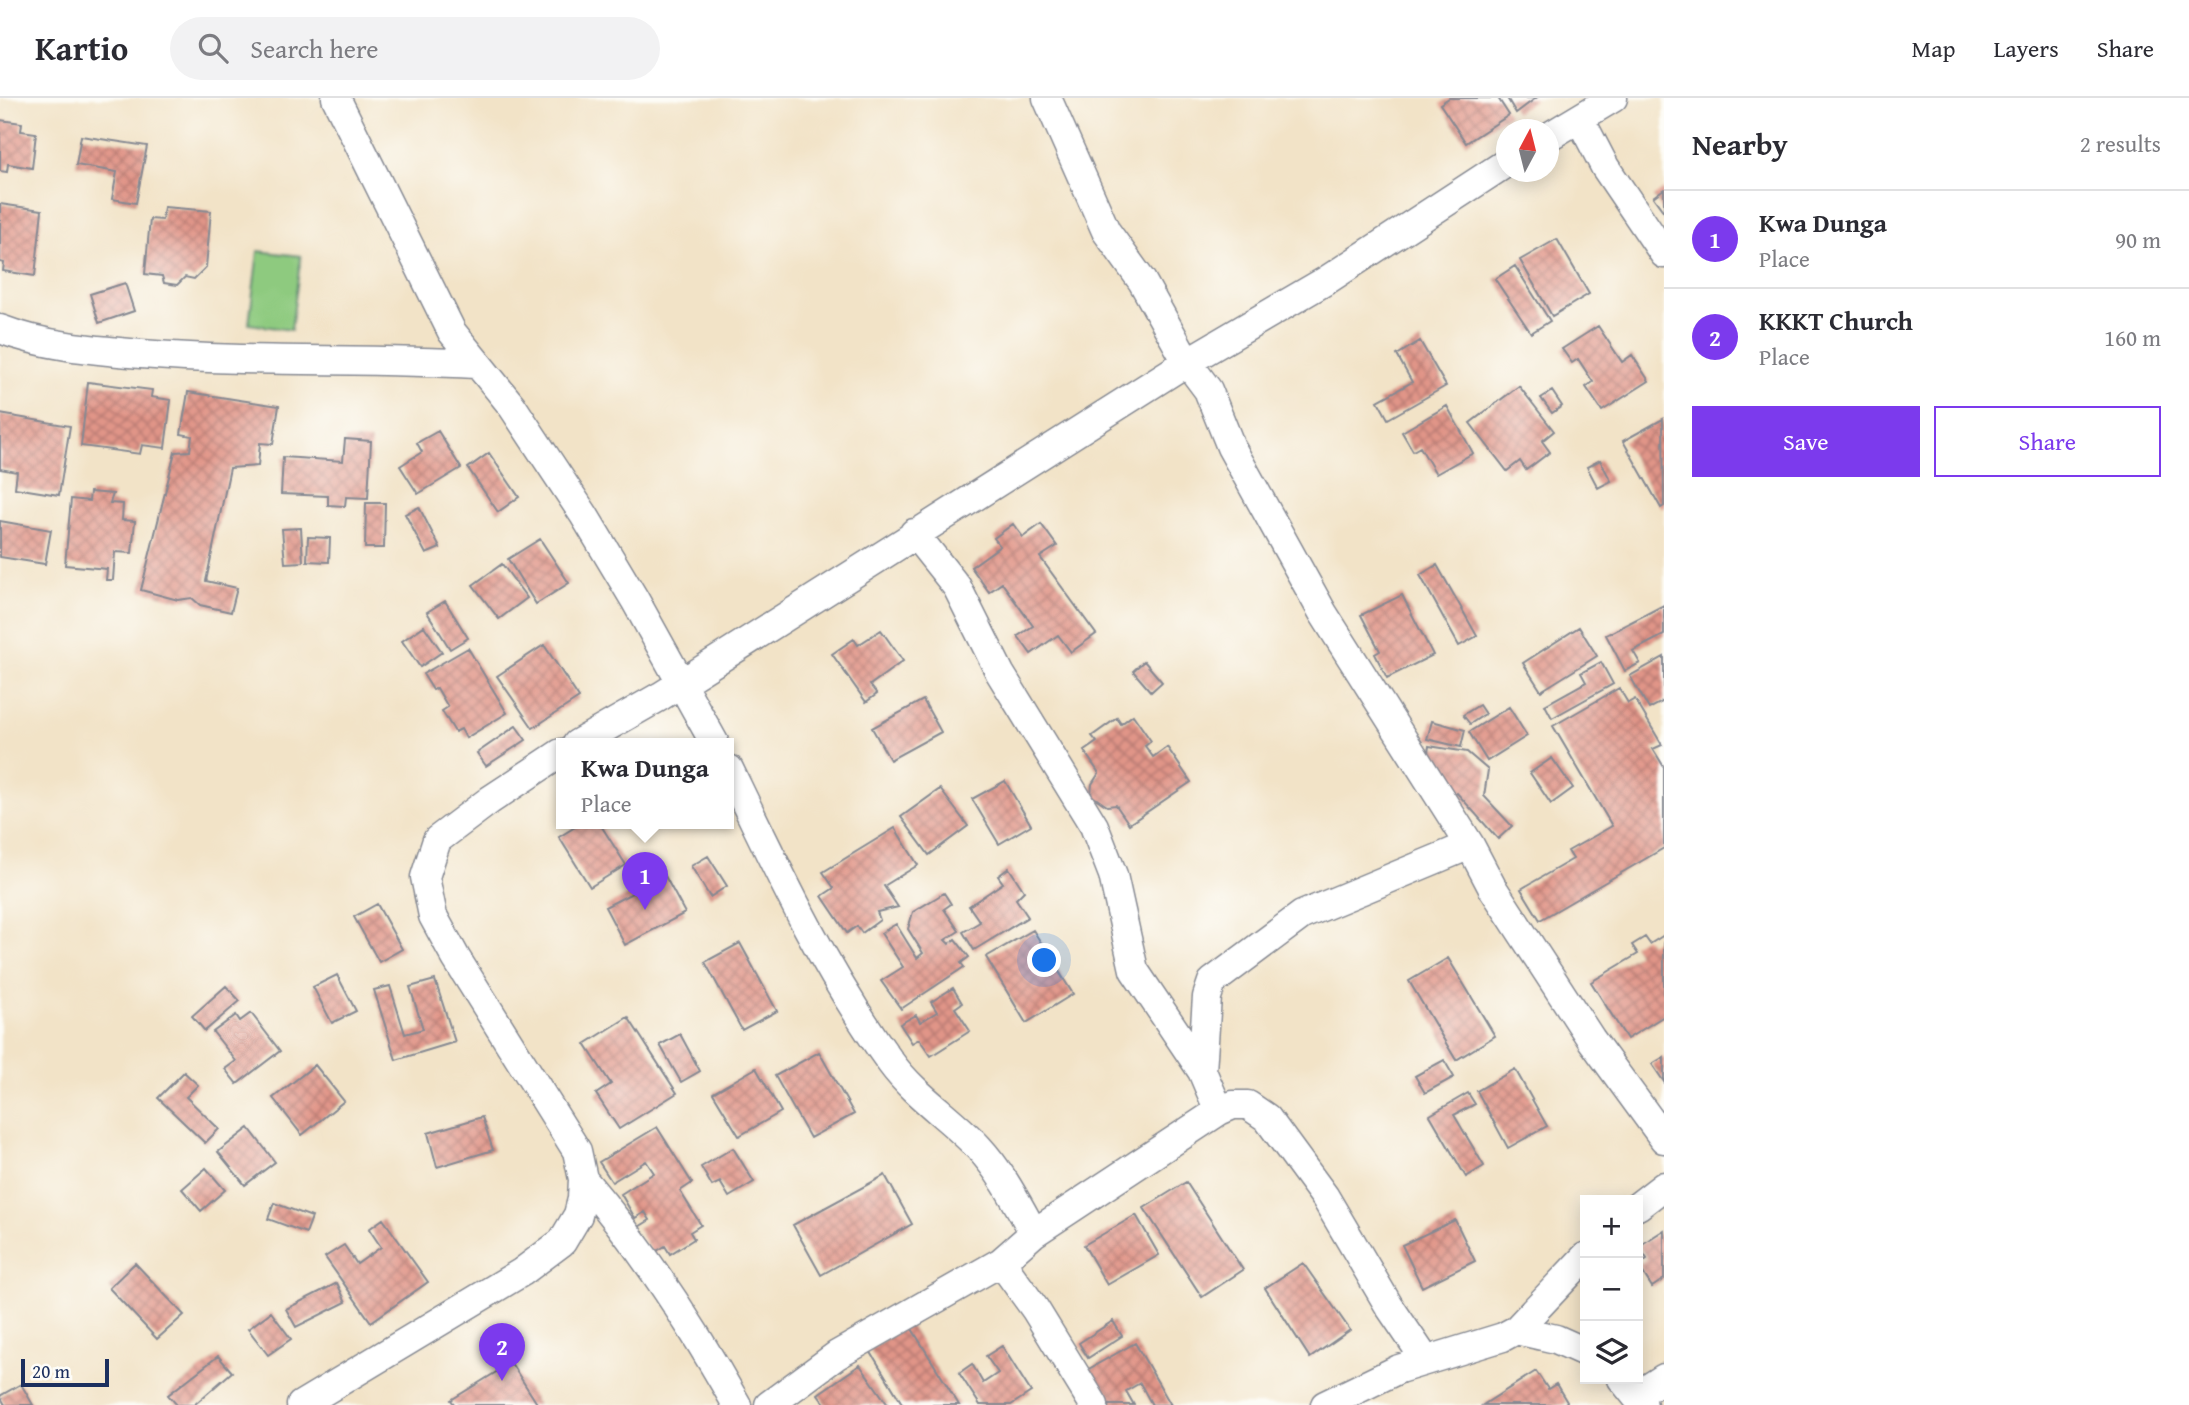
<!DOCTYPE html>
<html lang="en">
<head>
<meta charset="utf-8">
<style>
	:root { --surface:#fff; --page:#f2f2f3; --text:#2b2b33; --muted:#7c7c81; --line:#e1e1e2; --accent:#7c3aed }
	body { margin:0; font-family:"Gentium Book Plus",serif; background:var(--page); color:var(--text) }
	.controls { position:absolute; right:21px; bottom:21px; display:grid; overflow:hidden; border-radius:0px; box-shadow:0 4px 18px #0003 }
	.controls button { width:63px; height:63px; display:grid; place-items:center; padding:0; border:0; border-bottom:2px solid var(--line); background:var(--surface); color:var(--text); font:35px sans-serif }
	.compass { position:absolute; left:1496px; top:21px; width:63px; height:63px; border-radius:50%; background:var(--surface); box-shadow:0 4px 18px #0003; rotate:7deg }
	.scale { position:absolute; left:21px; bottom:18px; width:88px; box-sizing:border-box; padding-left:7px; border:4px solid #1b2f5e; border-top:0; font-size:19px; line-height:24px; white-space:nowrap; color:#1b2f5e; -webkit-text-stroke:5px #fdfcf7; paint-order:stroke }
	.you { position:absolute; left:1045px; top:863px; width:24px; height:24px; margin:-18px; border:5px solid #fff; border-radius:50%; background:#1a73e8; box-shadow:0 0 0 10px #1a73e833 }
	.badge { display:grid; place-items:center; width:46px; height:46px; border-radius:50%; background:var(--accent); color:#fff; font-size:23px; font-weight:700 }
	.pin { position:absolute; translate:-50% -58px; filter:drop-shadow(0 2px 4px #0008) }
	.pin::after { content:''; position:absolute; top:37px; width:24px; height:21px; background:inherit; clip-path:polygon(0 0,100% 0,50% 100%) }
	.popup { position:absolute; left:556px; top:640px; width:178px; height:91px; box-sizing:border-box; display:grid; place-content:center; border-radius:0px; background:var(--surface); filter:drop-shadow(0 2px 5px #0005); font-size:23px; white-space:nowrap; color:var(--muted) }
	.popup b { font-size:26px; color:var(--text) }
	.popup::after { content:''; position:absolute; left:50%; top:100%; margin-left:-14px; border:14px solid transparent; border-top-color:var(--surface) }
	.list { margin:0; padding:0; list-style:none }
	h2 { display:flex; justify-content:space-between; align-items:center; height:91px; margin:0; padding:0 28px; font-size:30px }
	h2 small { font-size:23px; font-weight:400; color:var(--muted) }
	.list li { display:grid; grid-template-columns:46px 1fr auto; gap:21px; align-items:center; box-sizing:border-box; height:98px; padding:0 28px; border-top:2px solid var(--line) }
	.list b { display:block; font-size:26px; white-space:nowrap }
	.list p { margin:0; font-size:23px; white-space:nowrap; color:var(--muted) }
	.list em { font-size:23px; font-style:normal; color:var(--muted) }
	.actions { display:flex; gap:14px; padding:21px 28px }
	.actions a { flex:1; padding:16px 0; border:2px solid var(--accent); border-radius:0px; text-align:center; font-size:24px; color:var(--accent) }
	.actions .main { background:var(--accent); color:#fff }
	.icon { flex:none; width:38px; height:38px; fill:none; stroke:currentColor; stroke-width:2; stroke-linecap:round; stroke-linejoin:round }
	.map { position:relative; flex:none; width:1664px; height:1307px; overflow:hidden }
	header { display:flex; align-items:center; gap:42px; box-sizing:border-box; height:98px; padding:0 35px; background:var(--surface); border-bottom:2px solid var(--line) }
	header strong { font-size:33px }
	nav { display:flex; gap:38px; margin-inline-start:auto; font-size:24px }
	.search { width:490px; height:63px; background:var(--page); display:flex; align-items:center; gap:18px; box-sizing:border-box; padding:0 24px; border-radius:38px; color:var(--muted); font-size:26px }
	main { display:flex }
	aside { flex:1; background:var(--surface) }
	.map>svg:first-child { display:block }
	.green { fill:#8eca7f; stroke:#547c6e; stroke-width:2 }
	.building { fill:url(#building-cross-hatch) }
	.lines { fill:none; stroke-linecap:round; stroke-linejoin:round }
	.minor-casing { stroke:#868992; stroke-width:31 }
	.minor { stroke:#fff; stroke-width:28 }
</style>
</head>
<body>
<header>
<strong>Kartio</strong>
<div class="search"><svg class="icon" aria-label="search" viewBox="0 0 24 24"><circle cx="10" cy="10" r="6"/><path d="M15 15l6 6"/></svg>Search here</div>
<nav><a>Map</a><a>Layers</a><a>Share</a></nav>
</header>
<main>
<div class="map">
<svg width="1664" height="1307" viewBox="0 0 1664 1307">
	<defs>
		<pattern id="building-cross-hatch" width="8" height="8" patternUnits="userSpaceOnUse" patternTransform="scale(1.75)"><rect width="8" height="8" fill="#e19588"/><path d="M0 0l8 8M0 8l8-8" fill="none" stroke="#b67a72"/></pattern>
	</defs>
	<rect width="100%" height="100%" fill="#fdfcf7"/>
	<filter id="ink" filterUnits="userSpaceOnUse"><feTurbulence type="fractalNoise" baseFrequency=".0143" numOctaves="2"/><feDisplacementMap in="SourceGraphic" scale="14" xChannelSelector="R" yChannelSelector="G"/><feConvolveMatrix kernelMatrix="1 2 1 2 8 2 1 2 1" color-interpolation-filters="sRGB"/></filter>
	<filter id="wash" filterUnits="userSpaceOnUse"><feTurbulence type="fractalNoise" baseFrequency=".00686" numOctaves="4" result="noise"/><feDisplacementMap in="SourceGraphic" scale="28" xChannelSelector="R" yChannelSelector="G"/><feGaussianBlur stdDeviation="1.57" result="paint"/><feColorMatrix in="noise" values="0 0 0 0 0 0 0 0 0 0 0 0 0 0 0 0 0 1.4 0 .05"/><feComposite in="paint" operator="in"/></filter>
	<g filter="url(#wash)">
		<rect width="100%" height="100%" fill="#f2e3c7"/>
		<path class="green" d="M258,153L301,158L291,232L249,226Z"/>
		<g id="blocks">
			<path class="building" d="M1449,0H1498L1509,17L1466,45L1440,6Z
				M1507,0H1536L1516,15Z
				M0,22L22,25L21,33L36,35L32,70L8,66L7,74L0,73Z
				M81,38L147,48L136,105L112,101L117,74L76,67Z
				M1664,91V114L1653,99Z
				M0,106L42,112L35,178L3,173L4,165L0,164Z
				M164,109L211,113L206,169L194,181L185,179L177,187L164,185L162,178L145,176L150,121L162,122Z
				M1557,141L1589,196L1552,218L1520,162Z
				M1515,168L1550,223L1531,235L1495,181Z
				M125,185L134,213L99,225L90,196Z
				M1598,228L1622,264L1632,257L1649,283L1602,313L1586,289L1593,284L1578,261L1572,265L1562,251Z
				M1420,243L1446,288L1388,321L1378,303L1412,284L1397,257Z
				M88,284L152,292L151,299L171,302L165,350L142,347L140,356L81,348Z
				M1519,288L1554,333L1542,343L1550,354L1526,372L1520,363L1507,373L1470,325Z
				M1552,293L1562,308L1552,315L1541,300Z
				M188,294L279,308L273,346L260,345L258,368L230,370L206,483L237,490L231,514L200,507L192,500L178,502L141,492L175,354L190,353L192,338L181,336Z
				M1447,308L1473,355L1436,376L1420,349L1413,353L1402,334Z
				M0,316L70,328L59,397L15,390L17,374L0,371Z
				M1663,321L1664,408L1661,410L1623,343Z
				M438,333L461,370L418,396L400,368L422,354L417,345Z
				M345,341L371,343L368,400L346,399L345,408L328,407V398L281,396L283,359L343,363Z
				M489,355L519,399L498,414L468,370Z
				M1600,362L1611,383L1598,390L1587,369Z
				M90,394L113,396L110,405L123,406L122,422L135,423L132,455L115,454L113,482H106L107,471L65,467L71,401L89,403Z
				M366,405H385L384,450H365Z
				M419,409L440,450L426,456L405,416Z
				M0,423L51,432L45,466L0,459Z
				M1013,426L1023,439L1041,426L1057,448L1040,459L1096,536L1071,554L1058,537L1031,556L1018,538L1033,528L1002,485L989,494L971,469L1000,448L994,440Z
				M301,430L303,464L285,465L282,431Z
				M308,439L330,440L329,464L307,463Z
				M540,441L569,485L536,506L508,461Z
				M502,466L527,500L499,521L473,487Z
				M1437,467L1477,538L1459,548L1420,477Z
				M1402,497L1433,557L1387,580L1375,556L1380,553L1361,517Z
				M445,503L468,540L450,551L427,514Z
				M1664,507V537L1633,553L1640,565L1625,573L1606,537Z
				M424,528L442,554L420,569L402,543Z
				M1579,529L1597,558L1541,593L1523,565Z
				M881,532L903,563L870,587L877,596L866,604L832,556L854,541L858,547Z
				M544,547L579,600L533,630L497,578Z
				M468,550L507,615L466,640L461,631L455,634L442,613L448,609L437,590L433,592L423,576Z
				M1664,559V603L1649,611L1630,578Z
				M1144,563L1162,584L1151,594L1133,573Z
				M1601,564L1613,586L1552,620L1545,607L1586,584L1581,575Z
				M1619,590L1628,605L1635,601L1662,647L1653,651L1664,669V750L1540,822L1521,791L1573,761L1568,753L1612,728L1553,628Z
				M923,602L941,634L890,662L872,630Z
				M1479,607L1485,616L1470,626L1463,617Z
				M1509,609L1527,638L1487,663L1469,634Z
				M1133,617L1151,643L1145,648L1153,659L1167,649L1191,684L1129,726L1116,707L1107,708L1091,697L1092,686L1099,675L1084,653L1097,644L1092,638L1117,620L1121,626Z
				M1432,623L1465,632L1461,649L1427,641Z
				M516,628L526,642L486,668L477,655Z
				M1429,648L1467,654L1488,672L1484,698L1512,728L1498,741L1457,695L1444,697L1425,674Z
				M1552,660L1573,690L1551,706L1530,675Z
				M1005,683L1031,727L999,746L972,701Z
				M940,691L968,728L929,757L901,719Z
				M580,726H600L626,767L590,789L559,739Z
				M895,730L918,767L884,788L898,809L877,814L880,822L862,835L857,828L847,835L822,798L834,790L823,774Z
				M708,758L727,788L710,799L691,768Z
				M1009,770L1024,793L1016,801L1028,819L974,852L963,834L980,824L969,808L1003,785L998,778Z
				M665,778L685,815L625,847L605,809Z
				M944,795L951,806L944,811L959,833L945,842L949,846L955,841L969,859L961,865L964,869L901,911L881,883L903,869L881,835L896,826L917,860L923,855L908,831L913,814Z
				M377,806L402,851L379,864L354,819Z
				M1033,832L1073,896L1026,925L986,859Z
				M1664,837V918L1627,941L1591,884L1638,856L1632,847L1645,839L1650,846Z
				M740,845L777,913L742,932L705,864Z
				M1448,860L1495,938L1456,962L1409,883Z
				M337,877L356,913L332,925L313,889Z
				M435,882L455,944L396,962L374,892L390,888L405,936L423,931L410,889Z
				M226,888L240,903L205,933L192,918Z
				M953,890L962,905L955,910L970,933L931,958L919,941L912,945L900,926L916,917L920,924L937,914L931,904Z
				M251,915L280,953L237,986L225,971L236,963L213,934L236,917L240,923Z
				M628,919L677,995L619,1031L596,996L611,986L585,946Z
				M680,936L700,973L681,984L660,947Z
				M819,954L854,1016L810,1040L775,978Z
				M1664,959V984L1652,966Z
				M1444,962L1454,979L1425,995L1415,978Z
				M315,967L344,1003L302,1037L273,1000Z
				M756,970L781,1014L739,1038L713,995Z
				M1515,971L1547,1028L1508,1050L1477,993Z
				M184,974L198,987L186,999L219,1031L205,1045L158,1000Z
				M1468,995L1475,1006L1454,1017L1484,1068L1466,1079L1430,1017Z
				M482,1019L493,1052L437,1069L428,1035Z
				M657,1029L692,1085L680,1093L701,1127L690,1134L694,1141L670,1156L665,1148L652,1156L637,1130L650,1122L645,1114L635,1120L621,1096L654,1075L646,1063L612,1084L599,1064Z
				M249,1030L275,1064L245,1087L218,1054Z
				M733,1050L754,1084L729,1099L720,1084L712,1088L701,1069Z
				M206,1070L225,1092L201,1113L182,1091Z
				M885,1077L912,1126L821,1177L793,1127Z
				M1186,1084L1243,1172L1202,1199L1144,1110Z
				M274,1105L312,1119L306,1135L268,1121Z
				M1136,1117L1159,1157L1107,1187L1084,1147Z
				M383,1121L428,1184L371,1224L325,1159L344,1147L357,1166L381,1149L369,1131Z
				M1455,1122L1475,1163L1422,1189L1402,1147Z
				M1664,1132V1181L1652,1189L1638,1167L1647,1161L1639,1148Z
				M135,1165L184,1217L157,1241L109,1190Z
				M1303,1165L1350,1232L1310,1260L1265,1190Z
				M337,1185L346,1204L296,1229L286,1211Z
				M271,1214L291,1241L268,1257L248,1231Z
				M1113,1223L1122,1238L1088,1260L1079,1245Z
				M909,1226L959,1307H903L869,1251Z
				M1135,1245L1171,1307H1152L1140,1285L1126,1293L1134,1307H1097L1080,1276Z
				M1002,1248L1031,1294L1011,1307H980L959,1275L972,1266L983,1285L998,1275L986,1258Z
				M218,1258L232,1274L194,1307H177L168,1297Z
				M511,1265L538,1307H455L451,1302Z
				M860,1267L888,1307H826L818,1296Z
				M1536,1273L1548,1291L1556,1286L1567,1304L1562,1307H1483Z
				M21,1286L33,1307H5L0,1298Z"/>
		</g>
	</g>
	<g filter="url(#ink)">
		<use href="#blocks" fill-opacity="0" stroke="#868992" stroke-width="2"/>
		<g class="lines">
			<defs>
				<path id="minor" d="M336,0L452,234L512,308L584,417L635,502L715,646
					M1047,0L1106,133L1142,183L1187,264L1208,292L1231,349L1323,515L1470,747L1492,789L1591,941L1664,1041
					M1580,21L1605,69L1664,156
					M1548,39L1613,0
					M0,231C44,248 94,252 141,256C252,265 363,260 475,266
					M914,435L957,489L1000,575L1094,728L1113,777L1134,872L1202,973L1219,1013
					M577,646L661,598L1187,264L1327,182L1506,65
					M729,671C777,771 825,874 891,965C915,998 951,1020 979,1050C1002,1075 1017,1105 1034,1135
					M1202,973L1207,899L1212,884L1302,817L1470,747
					M583,1081C642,1150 692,1227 737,1307
					M1638,1108L1664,1088
					M1001,1164L1035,1211L1094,1307
					M1516,1232L1556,1241L1585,1254
					M1622,1281L1643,1307
					M1636,1298L1664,1280
					M301,1307L522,1174L562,1144L578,1117L582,1101L583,1081L577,1053L456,860L433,818L425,779L437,742L490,702L561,655
					M769,1307L837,1257L1001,1164L1034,1135L1219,1013L1233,1007H1248L1267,1020L1325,1099L1389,1208L1425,1261
					M1325,1307L1399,1271L1503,1239L1516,1232L1585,1159"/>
			</defs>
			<use href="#minor" class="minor-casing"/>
			<use href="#minor" class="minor"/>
		</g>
	</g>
</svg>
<div class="controls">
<button>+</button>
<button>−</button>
<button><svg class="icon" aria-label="layers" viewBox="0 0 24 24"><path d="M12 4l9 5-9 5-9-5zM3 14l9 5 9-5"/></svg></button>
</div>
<svg class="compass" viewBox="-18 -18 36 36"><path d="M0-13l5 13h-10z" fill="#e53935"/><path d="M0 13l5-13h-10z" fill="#7c7c81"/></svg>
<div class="scale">20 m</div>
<div class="you"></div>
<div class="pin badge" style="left:645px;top:812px">1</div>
<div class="popup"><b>Kwa Dunga</b>Place</div>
<div class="pin badge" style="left:502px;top:1283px">2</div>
</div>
<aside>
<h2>Nearby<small>2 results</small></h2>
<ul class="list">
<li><span class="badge">1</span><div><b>Kwa Dunga</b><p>Place</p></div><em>90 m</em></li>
<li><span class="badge">2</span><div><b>KKKT Church</b><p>Place</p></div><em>160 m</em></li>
</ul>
<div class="actions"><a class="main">Save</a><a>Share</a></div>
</aside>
</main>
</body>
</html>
